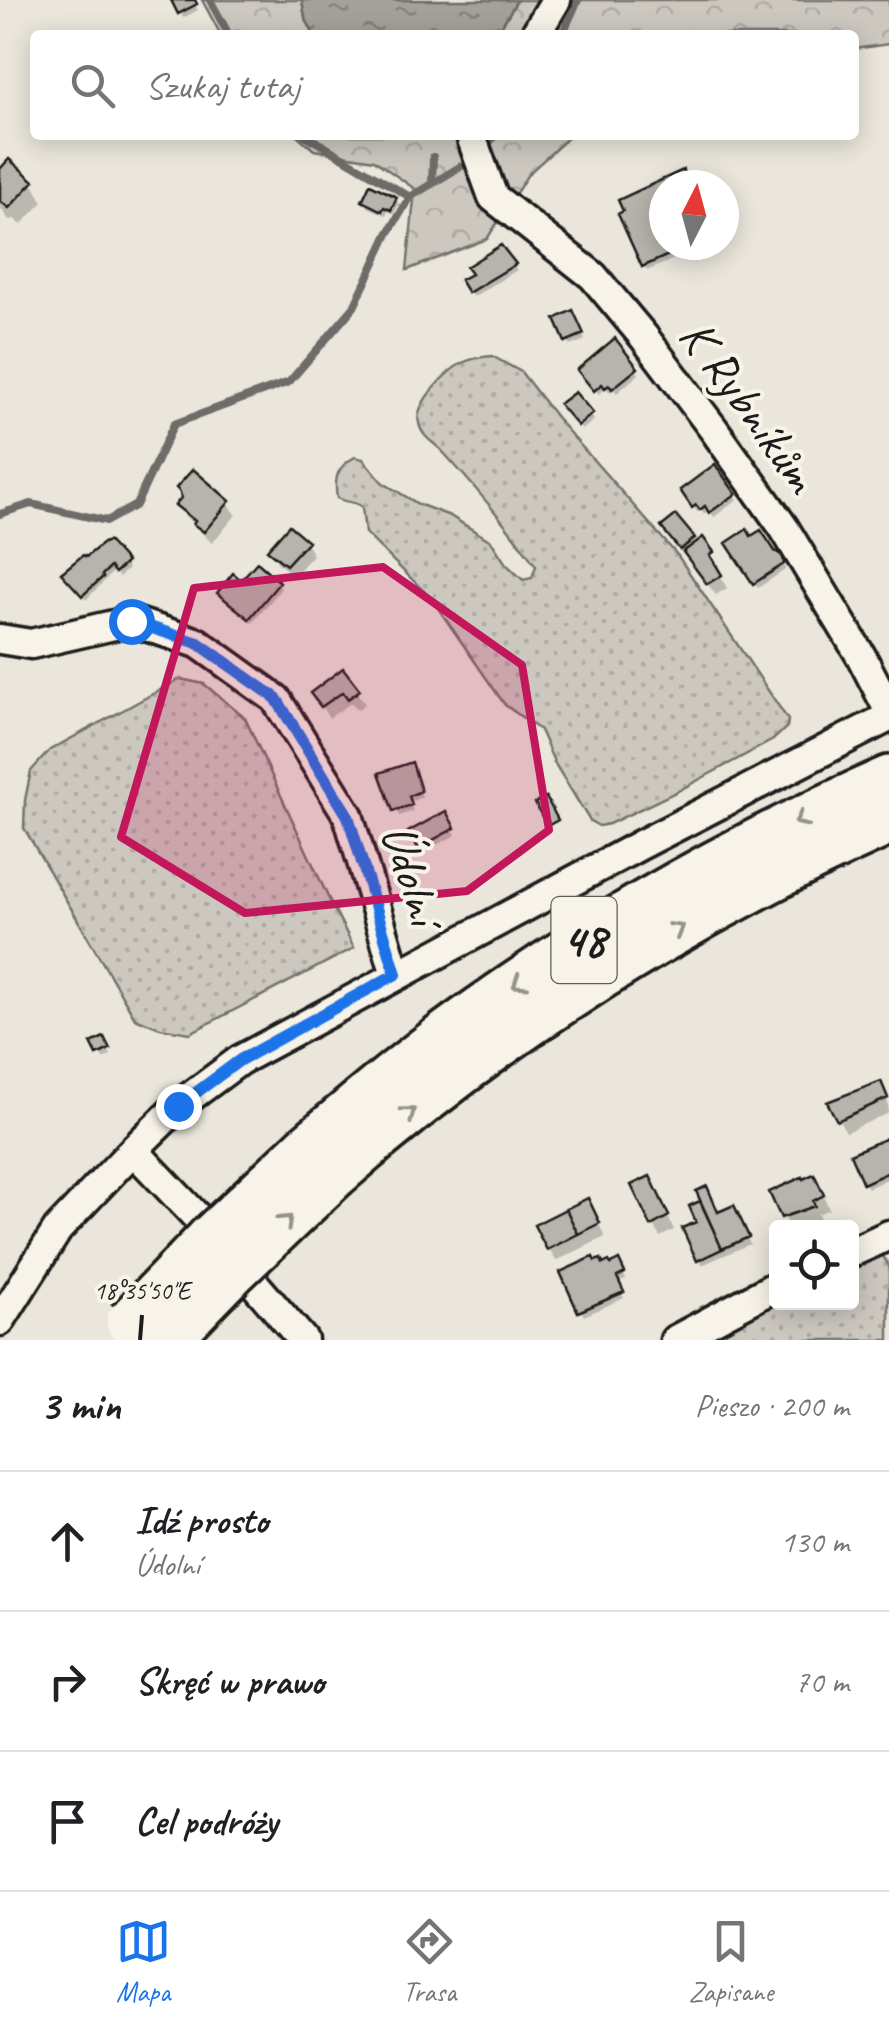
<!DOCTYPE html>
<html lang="pl">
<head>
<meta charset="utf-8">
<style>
	:root { --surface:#fff; --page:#f6f6f6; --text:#202124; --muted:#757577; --line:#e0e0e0; --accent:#1a73e8 }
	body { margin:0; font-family:Caveat,sans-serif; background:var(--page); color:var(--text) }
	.controls { position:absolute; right:30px; bottom:30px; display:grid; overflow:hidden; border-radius:10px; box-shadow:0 5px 25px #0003 }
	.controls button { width:90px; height:90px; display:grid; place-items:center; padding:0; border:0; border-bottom:2px solid var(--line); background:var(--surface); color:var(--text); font:50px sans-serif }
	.compass { position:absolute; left:649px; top:170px; width:90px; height:90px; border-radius:50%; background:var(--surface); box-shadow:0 5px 25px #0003; rotate:6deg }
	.stop { position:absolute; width:30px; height:30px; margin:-22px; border:8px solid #1a73e8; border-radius:50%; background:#fff }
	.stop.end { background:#1a73e8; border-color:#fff; box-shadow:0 2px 10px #0008 }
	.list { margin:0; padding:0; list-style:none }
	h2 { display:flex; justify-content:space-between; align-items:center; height:130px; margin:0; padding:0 40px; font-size:42px }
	h2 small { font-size:32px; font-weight:400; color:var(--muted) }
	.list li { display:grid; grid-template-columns:65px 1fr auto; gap:30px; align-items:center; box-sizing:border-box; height:140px; padding:0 40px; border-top:2px solid var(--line) }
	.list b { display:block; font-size:38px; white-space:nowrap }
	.list p { margin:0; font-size:32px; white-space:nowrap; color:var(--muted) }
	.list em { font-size:32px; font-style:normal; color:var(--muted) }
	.icon { flex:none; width:55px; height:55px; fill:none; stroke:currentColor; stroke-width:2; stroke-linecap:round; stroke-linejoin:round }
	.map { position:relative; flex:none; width:889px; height:1340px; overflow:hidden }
	.search { position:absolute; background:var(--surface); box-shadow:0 5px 25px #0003; left:30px; right:30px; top:30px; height:110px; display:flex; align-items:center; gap:25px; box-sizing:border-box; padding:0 35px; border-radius:10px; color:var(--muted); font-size:38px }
	.sheet { height:550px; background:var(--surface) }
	nav { display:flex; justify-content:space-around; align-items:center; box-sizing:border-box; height:140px; border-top:2px solid var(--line); background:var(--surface); font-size:28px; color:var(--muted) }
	nav a { display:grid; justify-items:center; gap:5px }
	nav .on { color:var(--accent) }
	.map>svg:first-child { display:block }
	.grass { fill:url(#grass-dots); stroke:#74726e; stroke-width:2.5 }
	.forest { fill:url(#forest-crowns); stroke:#74726e; stroke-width:2.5 }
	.water { fill:url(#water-ripples); stroke:#6d6c68; stroke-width:2.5 }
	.shadow { fill:#0003 }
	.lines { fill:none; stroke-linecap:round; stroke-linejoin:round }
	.stream { stroke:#6d6c68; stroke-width:8 }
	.building { fill:#b6b4ac; stroke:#1c1c1c; stroke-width:2.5 }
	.minor-casing { stroke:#1c1c1c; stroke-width:35 }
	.trunk-casing { stroke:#1c1c1c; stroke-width:52 }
	.minor { stroke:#f7f3e8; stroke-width:28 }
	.trunk { stroke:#f7f3e8; stroke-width:45 }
	.trunk-bridge-casing { stroke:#1c1c1c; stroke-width:52; stroke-linecap:butt }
	.trunk-bridge { stroke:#f7f3e8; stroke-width:45 }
	.oneway { stroke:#94928c }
	.route { stroke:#1a73e8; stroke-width:12 }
	.marked { fill:#c2185b; fill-opacity:0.2; stroke:#c2185b; stroke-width:8; stroke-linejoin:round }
	.ticks { fill:none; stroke:#1c1c1c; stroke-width:4 }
	.labels { text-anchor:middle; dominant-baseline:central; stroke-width:8; stroke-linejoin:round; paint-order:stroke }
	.shield { fill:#f7f3e8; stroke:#5e5c59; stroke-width:2.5 }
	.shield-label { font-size:48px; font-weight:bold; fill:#1c1c1c }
	.street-label { font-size:50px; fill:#1c1c1c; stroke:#f7f3e8 }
	.ticks-label { font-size:25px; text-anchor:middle; fill:#1c1c1c; stroke:#f7f3e8; stroke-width:8; stroke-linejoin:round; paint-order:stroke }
</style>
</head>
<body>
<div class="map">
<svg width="889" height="1340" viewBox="0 0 889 1340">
	<defs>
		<pattern id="grass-dots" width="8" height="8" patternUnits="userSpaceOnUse" patternTransform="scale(2.5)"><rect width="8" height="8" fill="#ccc8c0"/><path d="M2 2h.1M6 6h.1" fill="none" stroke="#afaba4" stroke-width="1.8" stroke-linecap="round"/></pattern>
		<pattern id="forest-crowns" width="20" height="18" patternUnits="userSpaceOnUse" patternTransform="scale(2.5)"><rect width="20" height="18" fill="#ccc8c0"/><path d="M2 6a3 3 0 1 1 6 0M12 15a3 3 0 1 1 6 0" fill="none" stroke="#afaba4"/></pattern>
		<pattern id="water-ripples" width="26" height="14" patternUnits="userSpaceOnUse" patternTransform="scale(2.5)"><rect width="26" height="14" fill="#a3a19a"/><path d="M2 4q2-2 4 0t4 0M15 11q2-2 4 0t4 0" fill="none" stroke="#84827d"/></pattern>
	</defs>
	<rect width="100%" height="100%" fill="#eae6dc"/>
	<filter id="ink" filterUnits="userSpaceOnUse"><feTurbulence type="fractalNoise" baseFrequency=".01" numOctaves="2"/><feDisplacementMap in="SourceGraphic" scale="20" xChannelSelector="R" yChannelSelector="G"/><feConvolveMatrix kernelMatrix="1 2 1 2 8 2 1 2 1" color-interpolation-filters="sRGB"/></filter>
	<g filter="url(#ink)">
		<path class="grass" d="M492,356L521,372L560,422L678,556L788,720L787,727L773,740L678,791L609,824L599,826L590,821L555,764L540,730L505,705L431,598L365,533L362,507C355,501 346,503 337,498C334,479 336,467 355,457L363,459L382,482L418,504L450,516L491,541L506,564L523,580L532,578L536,566C508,526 476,488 443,452C434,442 422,438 419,423C414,404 446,372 462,363C472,358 481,357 492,356Z
			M180,679L204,684L245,718L328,897L354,948L190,1033L160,1028L135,1018L24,828L25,800L31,771L50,750Z
			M875,1250L882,1254L889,1266V1340H697L776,1297V1302H852V1261Z"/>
		<path class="forest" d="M202,0H302L305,17L314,35H221Z
			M517,0H889V44L854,49V35H496Z
			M297,135H571L528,174L487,239L407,270L415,189L374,160L314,150Z"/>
		<path class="water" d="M302,0H517L496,35H314L305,17Z"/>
		<path class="shadow" d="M175,0H193L198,10L183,18Z
			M0,172L32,183L43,202L21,225L15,219L9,220L6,216L0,207Z
			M682,174L688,185H664V214L655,218L664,238V245H667L674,259L647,271L621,201Z
			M396,199L399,204L394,214L388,211L386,215L368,207L365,201Z
			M501,249L517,270L473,297L463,281L474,275Z
			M572,313L585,340L570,346L558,320Z
			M636,369L639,374L617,393L613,389L610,392L606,388L599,394L583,376Z
			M566,410L591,415L594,420L582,430Z
			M683,491L734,495L737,500L714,517L709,510L704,514L701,509L697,512Z
			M184,499L228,502L236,515L212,543L186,517L178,505Z
			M668,533L692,539L696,546L703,541L719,566L716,569L727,588L716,595Z
			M750,539L781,558L785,564V570L758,588L729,544Z
			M306,543L313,555L294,576L278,563L270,550Z
			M86,561L125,563L128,569L119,577L114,571L86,600L67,579Z
			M241,583L278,584L281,589L252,623L223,599L220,593Z
			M342,671L365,704L357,710L351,703L329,718L313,694Z
			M414,770L422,797L410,802L413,811L399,816L383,774Z
			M445,815L456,835L423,852L412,833Z
			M103,1040L111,1055L103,1059L95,1044Z
			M887,1096L889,1113L846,1132L839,1120Z
			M889,1140V1178L868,1188L865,1183Z
			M821,1189L829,1209L818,1214L820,1219L796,1228H790L784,1217Z
			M656,1191L674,1230L660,1237L653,1224Z
			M703,1202L718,1215L733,1209L750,1244L702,1265L685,1230L699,1224L692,1208Z
			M594,1214L605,1237L556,1261L549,1249Z
			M618,1263L626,1279L618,1283L624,1298L584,1316L563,1273L610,1267Z"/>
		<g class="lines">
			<path class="stream" d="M210,0L229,35
				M562,35L578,0
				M305,135L410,197L473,159
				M483,149L496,135
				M432,184L433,157
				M0,514L31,504L107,521L136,505L174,424L289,382L354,307L388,234L410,197"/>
		</g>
		<path class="building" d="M171,0H195L197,4L178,14Z
			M9,159L34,181L9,208L0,201V169Z
			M683,170L689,185H664V207L654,212L664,234V245H669L673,253L642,267L618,214L623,211L618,200Z
			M370,184L397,197L391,210L384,207L382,211L362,201Z
			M501,245L516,264L468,293L460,280L471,274L466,267Z
			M573,310L584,334L565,342L555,319Z
			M615,338L638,368L612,389L609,385L605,388L602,384L594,391L577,370Z
			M575,392L593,413L578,426L559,404Z
			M715,464L736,494L709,513L705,506L700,510L696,505L692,508L680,490Z
			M193,469L230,501L204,532L193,524L195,521L175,505L181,498L180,492L176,488Z
			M676,515L695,538L680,550L661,527Z
			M289,525L308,541L286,565L267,550Z
			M747,529L751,536L761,530L775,551L783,556L784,564L753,584L726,543Z
			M703,537L714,552L710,555L722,575L707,584L683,552Z
			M108,541L127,562L115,573L110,567L102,575L103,577L82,596L61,573L83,555L86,557L103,543Z
			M257,562L280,582L249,619L217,593L233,573L241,580Z
			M343,668L360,690L348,699L343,692L321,707L310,693Z
			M412,762L421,791L409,796L412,805L393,811L379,773Z
			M546,797L558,820L547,826L535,803Z
			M446,811L455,828L418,848L408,832Z
			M104,1037L110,1049L97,1055L91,1043Z
			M881,1081L888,1098L837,1121L827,1102Z
			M889,1137V1172L863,1184L850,1154Z
			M814,1174L824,1195L813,1201L815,1206L781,1218L769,1192L802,1177L803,1179Z
			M650,1176L669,1216L651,1226L631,1185Z
			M707,1186L718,1212L734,1205L749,1237L722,1249L696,1191Z
			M588,1198L600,1223L578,1234L566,1209Z
			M700,1201L722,1249L697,1261L682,1228L696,1222L689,1206Z
			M566,1209L578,1234L547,1250L534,1225Z
			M593,1257L595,1261L601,1259L603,1264L609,1261L611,1264L619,1260L625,1273L617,1277L624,1292L578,1312L560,1272Z"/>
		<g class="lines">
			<defs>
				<path id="minor" d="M535,35L556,0
					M474,135L472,139L493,197L593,276L644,337L715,431L784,528L861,656L889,710
					M0,639L31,644L131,621L198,643L276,699L348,815L396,975
					M133,1150L195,1215L303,1340
					M852,1252L889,1235
					M0,1321L58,1229L133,1150L178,1106L240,1060L642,844L889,717
					M675,1340L776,1286"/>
				<path id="trunk" d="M308,1146C360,1102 412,1058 468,1018C599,924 741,844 889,779
					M335,1175C501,1029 687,913 889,822"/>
			</defs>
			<use href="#minor" class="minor-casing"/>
			<use href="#trunk" class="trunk-casing"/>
			<use href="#minor" class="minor"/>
			<use href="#trunk" class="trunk"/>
			<defs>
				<path id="trunk-bridge" d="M129,1322L208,1240L308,1146
					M167,1340L232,1273L335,1175"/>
			</defs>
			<use href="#trunk-bridge" class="trunk-bridge-casing"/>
			<use href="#trunk-bridge" class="trunk-bridge"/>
		</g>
		<defs><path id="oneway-chevron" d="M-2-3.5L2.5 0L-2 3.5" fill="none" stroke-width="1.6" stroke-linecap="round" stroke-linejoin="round" transform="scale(2.5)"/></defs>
		<g class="oneway">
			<use href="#oneway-chevron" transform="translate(801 820) rotate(154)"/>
			<use href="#oneway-chevron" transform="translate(677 929) rotate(-30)"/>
			<use href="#oneway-chevron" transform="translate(519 983) rotate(146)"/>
			<use href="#oneway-chevron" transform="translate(409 1113) rotate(-38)"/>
			<use href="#oneway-chevron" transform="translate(286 1221) rotate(-44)"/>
		</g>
	</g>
	<g class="lines" filter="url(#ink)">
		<path class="route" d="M131,621L198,643L276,698L348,816L396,974L240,1060L178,1106"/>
	</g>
	<path class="marked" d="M383,567L522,665L549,830L467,891L245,913L121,837L194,588Z"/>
	<path class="ticks" d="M140,1340L142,1315"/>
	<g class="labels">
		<rect class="shield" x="551.5" y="897" width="65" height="86" rx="8"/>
		<g class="shield-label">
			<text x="584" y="940">48</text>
		</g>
		<g class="street-label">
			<text transform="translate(749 405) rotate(54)">K Rybníkům</text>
			<text transform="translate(412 874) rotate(73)">Údolní</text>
		</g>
	</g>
	<g class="ticks-label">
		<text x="142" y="1299">18°35'50"E</text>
	</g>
</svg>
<div class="controls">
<button><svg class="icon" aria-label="locate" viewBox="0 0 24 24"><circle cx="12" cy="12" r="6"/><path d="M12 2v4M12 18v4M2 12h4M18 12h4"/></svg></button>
</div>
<svg class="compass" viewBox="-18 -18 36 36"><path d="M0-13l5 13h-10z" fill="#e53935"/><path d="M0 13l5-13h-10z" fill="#757577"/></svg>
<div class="stop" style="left:131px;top:621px"></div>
<div class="stop end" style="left:178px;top:1106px"></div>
<div class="search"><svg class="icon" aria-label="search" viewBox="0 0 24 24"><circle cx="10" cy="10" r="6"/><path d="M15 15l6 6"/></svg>Szukaj tutaj</div>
</div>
<section class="sheet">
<h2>3 min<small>Pieszo · 200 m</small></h2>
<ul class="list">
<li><svg class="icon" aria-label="ahead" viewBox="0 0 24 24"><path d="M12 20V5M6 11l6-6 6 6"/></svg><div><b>Idź prosto</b><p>Údolní</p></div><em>130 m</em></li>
<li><svg class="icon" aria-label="right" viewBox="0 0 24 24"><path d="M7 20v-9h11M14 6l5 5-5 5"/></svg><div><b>Skręć w prawo</b></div><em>70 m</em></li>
<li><svg class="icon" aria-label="arrive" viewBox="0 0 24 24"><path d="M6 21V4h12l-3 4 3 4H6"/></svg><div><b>Cel podróży</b></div></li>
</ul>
</section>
<nav>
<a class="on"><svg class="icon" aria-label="map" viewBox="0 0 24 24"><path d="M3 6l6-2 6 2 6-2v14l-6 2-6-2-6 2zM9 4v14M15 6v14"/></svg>Mapa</a>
<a><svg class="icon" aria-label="directions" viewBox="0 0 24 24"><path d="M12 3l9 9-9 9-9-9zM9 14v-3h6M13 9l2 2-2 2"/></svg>Trasa</a>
<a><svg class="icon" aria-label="saved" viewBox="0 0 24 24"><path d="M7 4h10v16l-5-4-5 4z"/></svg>Zapisane</a>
</nav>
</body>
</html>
